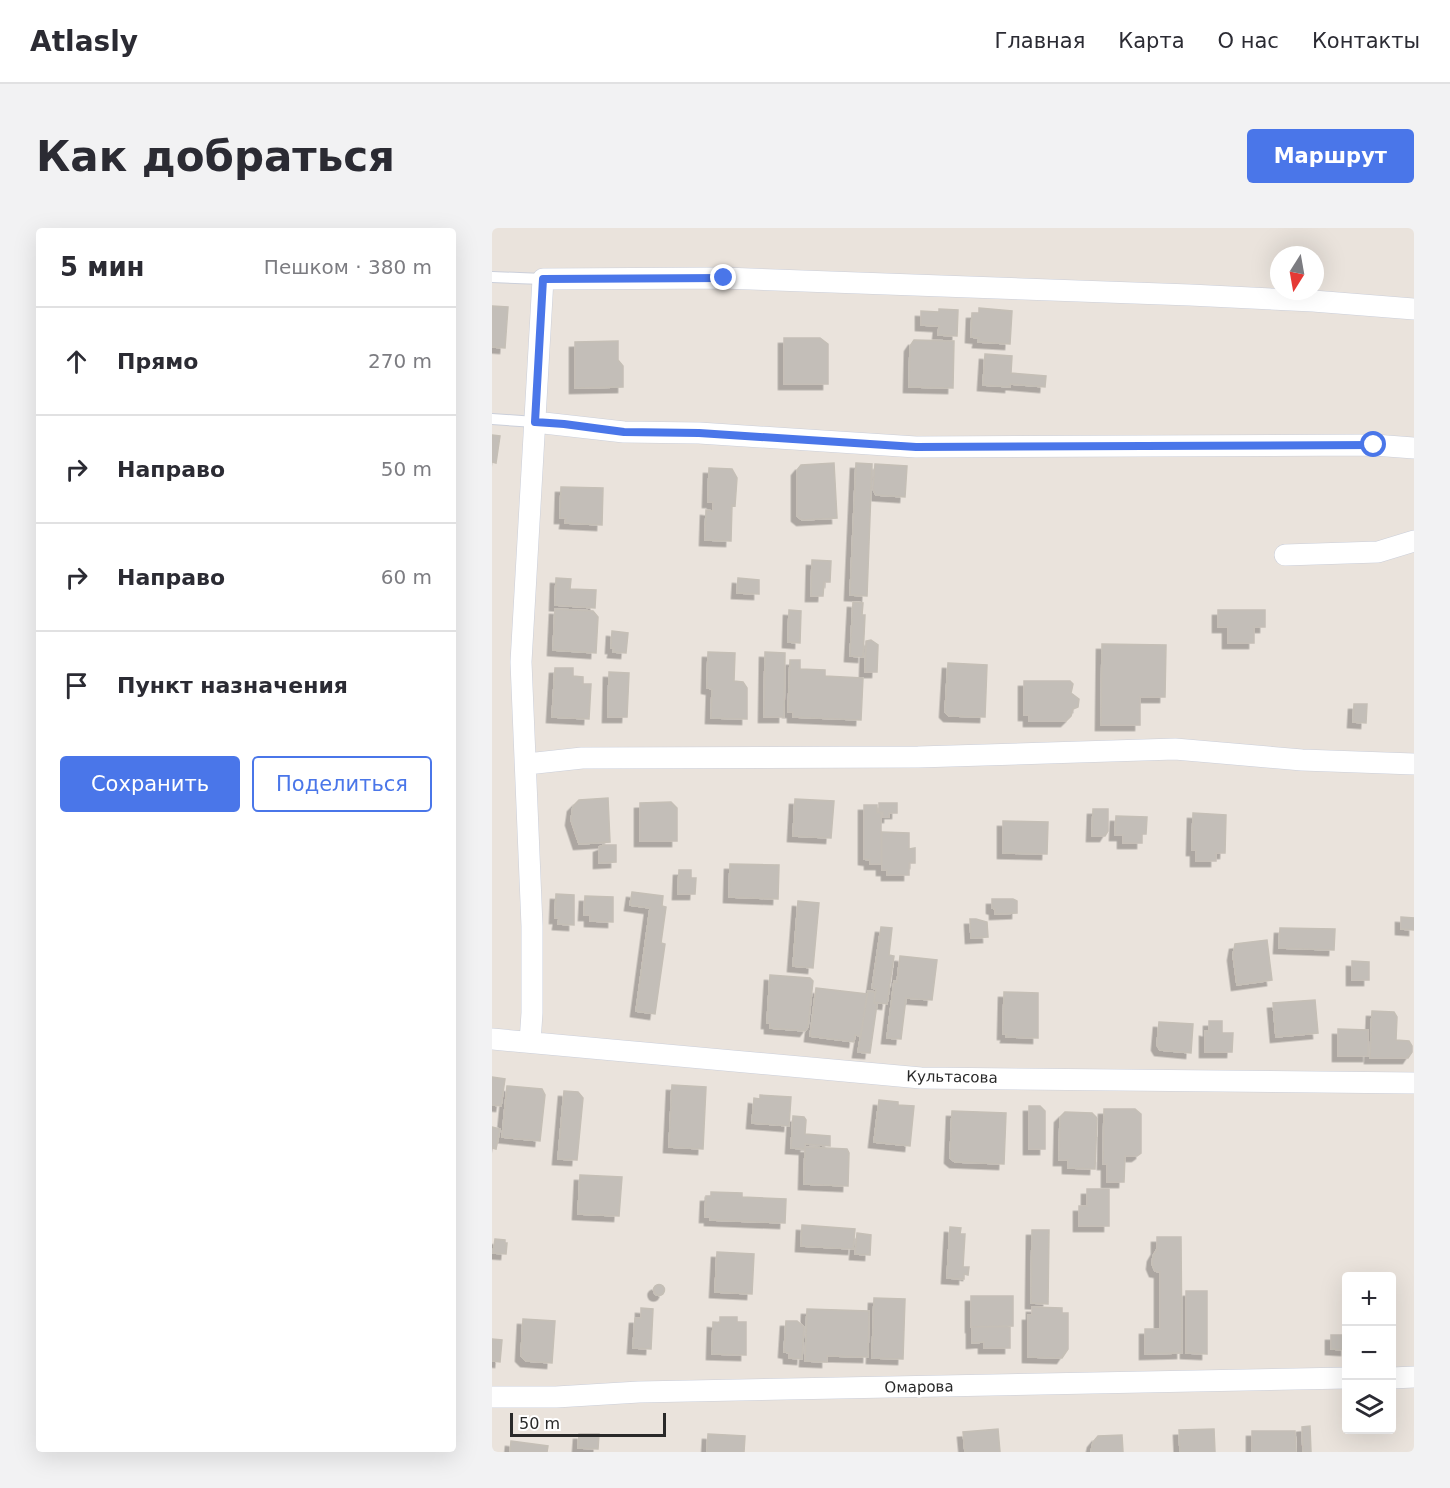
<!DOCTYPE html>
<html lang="ru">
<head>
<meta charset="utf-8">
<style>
	:root { --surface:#fff; --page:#f2f2f3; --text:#2b2b33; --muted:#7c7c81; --line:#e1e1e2; --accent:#4a76e9 }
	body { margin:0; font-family:"DejaVu Sans",sans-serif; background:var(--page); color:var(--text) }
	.controls { position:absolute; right:18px; bottom:18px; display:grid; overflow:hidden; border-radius:6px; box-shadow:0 6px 24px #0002 }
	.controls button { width:54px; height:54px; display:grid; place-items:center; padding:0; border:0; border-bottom:2px solid var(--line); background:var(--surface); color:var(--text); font:30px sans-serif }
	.compass { position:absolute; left:778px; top:18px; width:54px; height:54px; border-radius:50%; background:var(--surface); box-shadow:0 6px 24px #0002; rotate:191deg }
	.scale { position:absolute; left:18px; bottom:15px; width:156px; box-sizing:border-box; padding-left:6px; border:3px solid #292929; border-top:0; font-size:16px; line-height:21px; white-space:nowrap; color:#292929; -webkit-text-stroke:4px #fff; paint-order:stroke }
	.stop { position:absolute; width:18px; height:18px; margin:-14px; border:4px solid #4a76e9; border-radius:50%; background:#fff }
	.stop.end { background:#4a76e9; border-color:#fff; box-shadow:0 2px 6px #0008 }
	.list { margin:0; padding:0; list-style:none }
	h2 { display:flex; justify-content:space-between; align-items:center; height:78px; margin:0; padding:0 24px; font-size:26px }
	h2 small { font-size:20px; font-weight:400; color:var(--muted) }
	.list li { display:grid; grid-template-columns:39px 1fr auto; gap:18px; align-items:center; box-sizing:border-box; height:108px; padding:0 24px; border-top:2px solid var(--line) }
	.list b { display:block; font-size:22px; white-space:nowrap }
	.list em { font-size:20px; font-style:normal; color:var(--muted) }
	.actions { display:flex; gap:12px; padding:18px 24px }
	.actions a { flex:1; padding:14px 0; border:2px solid var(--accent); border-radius:6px; text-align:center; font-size:21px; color:var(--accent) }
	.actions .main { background:var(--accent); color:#fff }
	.icon { flex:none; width:33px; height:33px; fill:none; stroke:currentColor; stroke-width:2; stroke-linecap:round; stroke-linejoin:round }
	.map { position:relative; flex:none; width:922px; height:1224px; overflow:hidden; border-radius:6px }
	header { display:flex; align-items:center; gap:36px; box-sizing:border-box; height:84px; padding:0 30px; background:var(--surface); border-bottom:2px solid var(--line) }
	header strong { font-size:28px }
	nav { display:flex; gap:33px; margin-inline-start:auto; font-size:21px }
	.intro { display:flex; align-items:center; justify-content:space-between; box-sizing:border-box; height:144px; padding:0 36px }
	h1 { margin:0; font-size:42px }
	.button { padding:15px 27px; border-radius:6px; background:var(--accent); color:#fff; font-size:21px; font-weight:700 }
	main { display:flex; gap:36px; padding:0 36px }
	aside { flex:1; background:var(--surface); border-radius:6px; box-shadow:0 6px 24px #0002 }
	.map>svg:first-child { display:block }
	.building { fill:#c3beb8; stroke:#c5bfb6; stroke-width:1.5; filter:url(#shadow) }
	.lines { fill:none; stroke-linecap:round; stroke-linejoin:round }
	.lane-casing { stroke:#cbcfda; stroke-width:12 }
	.street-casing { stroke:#cbcfda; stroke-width:22 }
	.lane { stroke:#fff; stroke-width:10 }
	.street { stroke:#fff; stroke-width:21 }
	.route { stroke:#4a76e9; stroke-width:8 }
	.labels { text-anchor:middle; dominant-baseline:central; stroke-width:5; stroke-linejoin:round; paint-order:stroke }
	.street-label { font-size:15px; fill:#292929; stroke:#fff }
</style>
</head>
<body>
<header>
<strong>Atlasly</strong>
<nav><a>Главная</a><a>Карта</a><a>О нас</a><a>Контакты</a></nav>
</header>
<div class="intro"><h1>Как добраться</h1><a class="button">Маршрут</a></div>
<main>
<aside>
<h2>5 мин<small>Пешком · 380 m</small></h2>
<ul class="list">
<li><svg class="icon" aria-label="ahead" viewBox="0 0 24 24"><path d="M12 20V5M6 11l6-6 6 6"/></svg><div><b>Прямо</b></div><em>270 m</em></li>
<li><svg class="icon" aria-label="right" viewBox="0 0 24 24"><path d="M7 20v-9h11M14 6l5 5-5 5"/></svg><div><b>Направо</b></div><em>50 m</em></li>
<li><svg class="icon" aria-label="right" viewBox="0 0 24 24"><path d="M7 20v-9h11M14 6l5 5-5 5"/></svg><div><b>Направо</b></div><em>60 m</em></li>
<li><svg class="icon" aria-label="arrive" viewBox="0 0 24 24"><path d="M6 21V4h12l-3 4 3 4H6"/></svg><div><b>Пункт назначения</b></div></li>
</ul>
<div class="actions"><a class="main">Сохранить</a><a>Поделиться</a></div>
</aside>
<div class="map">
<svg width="922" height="1224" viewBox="0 0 922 1224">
	<defs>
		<filter id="shadow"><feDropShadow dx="-5.5" dy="5.5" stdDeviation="0" flood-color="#0004"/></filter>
	</defs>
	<rect width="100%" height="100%" fill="#eae3dc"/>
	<path class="building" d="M0,78L16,79L13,120L0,119Z
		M487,80L520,83L518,116L486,114L487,110L479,109L480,85H487Z
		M447,81L466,82L465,108L446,107L447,98L429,97V83L447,84Z
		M292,110H328L336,116V156H292Z
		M422,112L462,113L461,160L417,159L418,118Z
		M126,113V132L131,138V159L83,160V114Z
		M493,126L520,128L519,145L554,148L553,159L518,156V159L491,157Z
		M0,207L8,208L4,235L0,234Z
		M342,235L345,290L310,292L305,288V242L309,237Z
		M364,235L380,236L375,368L358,367Z
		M383,236L415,238L413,269L384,267L381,261Z
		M217,240L240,241L245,250L243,278L240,277L239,313L213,312L214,282L221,283V274H216Z
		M69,259L111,260L110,297L73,295L74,290H68Z
		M320,332L339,333L338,354H332L331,368H319Z
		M64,350L79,351L78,361L104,362L103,380L63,377Z
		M246,350L267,352V366L245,365Z
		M361,374L371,375L370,387H373L371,429L358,428Z
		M63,381L101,383L106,389L104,425L61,422Z
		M297,382L309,383L308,415L296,414Z
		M726,382H773V399H762V415H736V399H726Z
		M120,403L136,405L134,425L121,424L122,420H119Z
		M379,412L386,417L385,444H373L374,413Z
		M610,416L674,417L673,469H648V497H609Z
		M216,424L243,425L242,453L251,454L255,460V491L219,490L220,461L215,460Z
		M273,424L293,425L292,489H272Z
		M298,432H308V441L333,442V448L371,450L369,492L301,489V484H296Z
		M456,435L495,437L493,489L457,488L453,484Z
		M63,440H81V448L91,449V456H99L97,491L60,489Z
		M117,444L137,445L135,489H116Z
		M532,453H578L581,456L579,465L587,471L586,479L581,481L579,488L574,493H537V487H532Z
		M862,476H875L874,495L861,494Z
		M116,570L118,614L87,616L79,592L81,578L87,572Z
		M303,571L342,573L339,610L301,608Z
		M179,574L185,580V613H148V575Z
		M387,575H405V585H397V589H391V584H387Z
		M372,577H385V585H389V636H378V632L372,631Z
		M601,581H616V603L613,608H600Z
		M701,585L734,587L733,625H724V633H704V622H700Z
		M624,588L655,589L654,606H650V615H631V607H623Z
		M511,593L556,594L555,626L511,625Z
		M390,604L417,605V621L423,620V635H417V647H395V642H390Z
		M112,617H124V634L107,635V619Z
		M238,636L287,637L286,671L237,669Z
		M187,642H199V650H204L203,666H186Z
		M140,664L171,668L170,678L174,679L169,715L173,716L163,786L144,783L158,680L138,677Z
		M64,666L82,667V697L66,696L67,690H63Z
		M93,668L121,669V694L98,693V687H92Z
		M500,671H521L525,673V685L503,686V681L500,680Z
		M306,673L327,675L321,740L301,738Z
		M909,689L922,690V702L909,701Z
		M478,691H484L495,694L496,709L479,710Z
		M389,699L400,700L397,727L402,728L395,776L382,774L384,761L380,760Z
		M788,700L843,701L842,722L787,720Z
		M775,712L780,752L745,757L741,727L743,716Z
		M408,728L445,732L440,772L414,770L409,811L395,810L402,753L405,754Z
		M860,733L877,734V752H860Z
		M278,747L318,750L321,753L316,799L313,803L278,800V795H275Z
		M324,760L375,766L369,808L363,807L362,814L318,808Z
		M376,763L383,764L382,775L385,776L378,825L366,824Z
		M512,764L546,765V810L514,809L515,806H511Z
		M823,772L826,805L784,809L781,775Z
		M880,783L902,784L905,789L904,812L917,813L920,818V824L916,830H878Z
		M717,793H730V805H741L740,824H713V803L717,804Z
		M667,794L701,796L699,825L668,822L665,817Z
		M846,801L876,802V828H846Z
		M0,849L13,851L9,878L0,877Z
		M180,857L214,859L211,921L177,919Z
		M15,858L50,861L53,867L48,913L10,909Z
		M72,863L86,864L91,870L85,932L66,931Z
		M268,867L299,869L297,898L260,895L262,870L268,871Z
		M387,872L406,874V877L422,878L418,918L382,914Z
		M537,878H548L553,883V921H537Z
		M612,881H643L649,886V925L645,928H633L632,954H615V936H611Z
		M460,883L514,885L512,936L463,934L458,930Z
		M573,884L600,885L605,890L603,941L576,940V932H567L568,889Z
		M301,888L312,889L314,892L313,906L338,908V918L313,916V921L299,920Z
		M0,899L8,901L4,921L0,920Z
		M313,919L355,921L357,925L356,958L312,956Z
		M88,947L130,949L127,988L86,986Z
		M595,961H617V998H587V978H595Z
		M219,964L250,965V969L294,971L293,995L218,992V989H213L214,968H219Z
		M310,997L363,1001L361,1021L309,1018Z
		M458,999L469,1000L468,1006H473L471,1039H477L476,1047L472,1046V1051L455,1050Z
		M540,1002H557L556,1076L539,1075Z
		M365,1005L379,1007L378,1027L363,1026Z
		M665,1009H689L690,1125L653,1126V1101H668V1044L663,1043L660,1036L661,1028L665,1021Z
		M3,1011L13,1012V1015H15L14,1026L1,1025Z
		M225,1024L262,1026L260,1066L223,1064Z
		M161.5 1062a5.5 5.5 0 1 1 11 0a5.5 5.5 0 1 1-11 0Z
		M694,1063H715V1126L694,1125Z
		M479,1068H521V1098L479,1099Z
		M382,1070L413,1071L411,1131L380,1130Z
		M540,1079L570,1080V1085H576V1121L570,1130L536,1129V1087H540Z
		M149,1080L161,1081L159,1121L141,1120L143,1090H149Z
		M315,1081L377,1083L376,1129L335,1128V1134L313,1133Z
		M228,1089H245V1094H254V1127L220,1126L221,1094L228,1095Z
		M31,1091L63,1093L60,1135L34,1133L29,1128Z
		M294,1093H305L312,1099L310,1131L297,1130V1125L292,1124Z
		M480,1099H518V1120H492V1114L480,1115Z
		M839,1107H854V1122L839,1121Z
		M0,1111L10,1112L8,1134L0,1133Z
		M818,1198L819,1224H811L810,1199Z
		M506,1201L508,1224H473L471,1204Z
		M722,1201L723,1224H688L687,1202Z
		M760,1203H803L804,1224H760Z
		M87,1206H107L106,1221L86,1220Z
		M216,1206L253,1208L252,1224H215Z
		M630,1207L631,1224H599L601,1214L606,1208Z
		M19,1213L56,1218L55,1224H18Z"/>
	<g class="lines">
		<defs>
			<path id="lane" d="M0,49L51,51
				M0,191L43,194"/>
			<path id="street" d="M43,194L132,204L207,205L424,219L882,217L922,220
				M793,327L886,324L922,313
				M35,536L90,530L426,529L683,521L810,532L922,536
				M0,811L429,850L922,855
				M38,814L40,785V698L29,434L51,51L232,50L698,67L821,73L922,81
				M900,1150L922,1149
				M0,1169H64L147,1164L854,1150"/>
		</defs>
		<use href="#lane" class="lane-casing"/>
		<use href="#street" class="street-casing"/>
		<use href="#lane" class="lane"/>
		<use href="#street" class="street"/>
	</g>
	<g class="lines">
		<path class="route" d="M232,50L51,51L43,194L72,196L132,204L207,205L424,219L882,217"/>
	</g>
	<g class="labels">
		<g class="street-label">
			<text transform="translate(460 849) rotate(1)">Культасова</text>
			<text transform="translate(427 1159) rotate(-1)">Омарова</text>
		</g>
	</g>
</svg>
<div class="controls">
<button>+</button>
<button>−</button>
<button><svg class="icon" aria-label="layers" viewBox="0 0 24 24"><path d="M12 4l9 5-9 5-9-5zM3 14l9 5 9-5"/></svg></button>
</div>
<svg class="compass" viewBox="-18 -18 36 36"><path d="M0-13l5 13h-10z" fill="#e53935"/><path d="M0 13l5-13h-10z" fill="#7c7c81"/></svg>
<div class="scale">50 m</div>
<div class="stop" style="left:882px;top:217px"></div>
<div class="stop end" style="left:232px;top:50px"></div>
</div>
</main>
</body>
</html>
